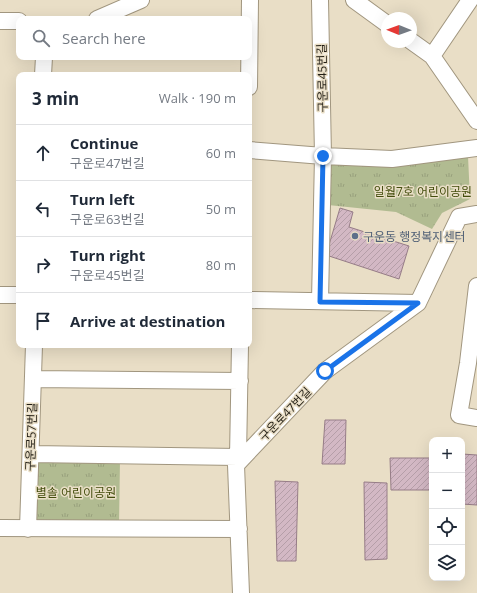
<!DOCTYPE html>
<html lang="en">
<head>
<meta charset="utf-8">
<style>
	:root { --surface:#fff; --page:#f2f2f3; --text:#1f2937; --muted:#747a83; --line:#e0e1e3 }
	body { margin:0; font-family:"Open Sans","Noto Sans KR",sans-serif; background:var(--page); color:var(--text) }
	.controls { position:absolute; right:12px; bottom:12px; display:grid; overflow:hidden; border-radius:8px; box-shadow:0 4px 16px #0002 }
	.controls button { width:36px; height:36px; display:grid; place-items:center; padding:0; border:0; border-bottom:1px solid var(--line); background:var(--surface); color:var(--text); font:20px sans-serif }
	.compass { position:absolute; left:381px; top:12px; width:36px; height:36px; border-radius:50%; background:var(--surface); box-shadow:0 4px 16px #0002; rotate:271deg }
	.stop { position:absolute; width:12px; height:12px; margin:-9px; border:3px solid #1a73e8; border-radius:50%; background:#fff }
	.stop.end { background:#1a73e8; border-color:#fff; box-shadow:0 1px 4px #0008 }
	.list { margin:0; padding:0; list-style:none }
	h2 { display:flex; justify-content:space-between; align-items:center; height:52px; margin:0; padding:0 16px; font-size:17px }
	h2 small { font-size:13px; font-weight:400; color:var(--muted) }
	.list li { display:grid; grid-template-columns:26px 1fr auto; gap:12px; align-items:center; box-sizing:border-box; height:56px; padding:0 16px; border-top:1px solid var(--line) }
	.list b { display:block; font-size:15px; white-space:nowrap }
	.list p { margin:0; font-size:13px; white-space:nowrap; color:var(--muted) }
	.list em { font-size:13px; font-style:normal; color:var(--muted) }
	.icon { flex:none; width:22px; height:22px; fill:none; stroke:currentColor; stroke-width:2; stroke-linecap:round; stroke-linejoin:round }
	.map { position:relative; flex:none; width:477px; height:593px; overflow:hidden }
	.search { position:absolute; background:var(--surface); box-shadow:0 4px 16px #0002; left:16px; top:16px; width:236px; height:44px; display:flex; align-items:center; gap:10px; box-sizing:border-box; padding:0 14px; border-radius:8px; color:var(--muted); font-size:15px }
	.panel { position:absolute; background:var(--surface); box-shadow:0 4px 16px #0002; left:16px; top:72px; width:236px; height:276px; border-radius:8px }
	.map>svg:first-child { display:block }
	.park { fill:url(#park-tufts) }
	.building { fill:url(#building-hatch); stroke:#967c87 }
	.lines { fill:none; stroke-linecap:round; stroke-linejoin:round }
	.minor-casing { stroke:#a1967f; stroke-width:18 }
	.minor { stroke:#fff; stroke-width:16 }
	.route { stroke:#1a73e8; stroke-width:5 }
	.service-dot { fill:#5c6f8a; stroke:#e9dec6; stroke-width:1.5 }
	.labels { text-anchor:middle; dominant-baseline:central; stroke-width:3; stroke-linejoin:round; paint-order:stroke }
	.street-label { font-size:12px; fill:#221e15; stroke:#e9dec6 }
	.park-label { font-size:12px; fill:#434d0d; stroke:#e9dec6 }
	.service-label { font-size:12px; fill:#4e5e75; stroke:#e9dec6; text-anchor:start }
</style>
</head>
<body>
<div class="map">
<svg width="477" height="593" viewBox="0 0 477 593">
	<defs>
		<pattern id="park-tufts" width="24" height="20" patternUnits="userSpaceOnUse"><rect width="24" height="20" fill="#b1bb91"/><path d="M3 7l-1-3M5 7V3M7 7l1-3M15 17l-1-3M17 17v-4M19 17l1-3" fill="none" stroke="#98a07c"/></pattern>
		<pattern id="building-hatch" width="6" height="6" patternUnits="userSpaceOnUse"><rect width="6" height="6" fill="#d3b8c4"/><path d="M-1 1l2-2M0 6l6-6M5 7l2-2" fill="none" stroke="#b59ea8"/></pattern>
	</defs>
	<rect width="100%" height="100%" fill="#e9dec6"/>
	<path class="park" d="M468,156L470,199L442,213L432,229L396,212L328,205V161Z
		M34,458L120,460L119,526L32,524Z"/>
	<path class="building" d="M340,208L353,212L349,227L409,246L399,279L326,255Z
		M325,420H346L345,464H322Z
		M462,454L477,455V505L462,504Z
		M390,458H432V490H391Z
		M275,481L298,482L296,561H277Z
		M364,482L387,483V559L365,560Z"/>
	<g class="lines">
		<defs>
			<path id="minor" d="M354,0L387,24
				M97,19L141,0
				M0,21H19
				M411,41L432,56L477,121
				M432,56L470,0
				M43,75L44,57
				M249,87L250,0
				M249,150L323,156L392,159L477,148
				M477,286L468,363L459,415L477,418
				M0,295H19
				M249,300L418,303
				M320,301L323,156L320,0
				M240,345L238,457L236,465L241,593
				M33,379L240,381
				M31,454L238,457
				M236,465L325,371L418,303L459,217L477,214
				M0,528L239,529
				M28,529L34,345"/>
		</defs>
		<use href="#minor" class="minor-casing"/>
		<use href="#minor" class="minor"/>
	</g>
	<g class="lines">
		<path class="route" d="M323,156L320,302L418,303L325,371"/>
	</g>
	<circle class="service-dot" cx="355" cy="236" r="4"/>
	<g class="labels">
		<g class="street-label">
			<text transform="translate(322 78) rotate(-91)">구운로45번길</text>
			<text transform="translate(285 414) rotate(-46)">구운로47번길</text>
			<text transform="translate(31 437) rotate(-88)">구운로57번길</text>
		</g>
		<g class="park-label">
			<text x="423" y="191">일월7호 어린이공원</text>
			<text x="76" y="492">별솔 어린이공원</text>
		</g>
		<g class="service-label">
			<text x="363" y="236">구운동 행정복지센터</text>
		</g>
	</g>
</svg>
<div class="controls">
<button>+</button>
<button>−</button>
<button><svg class="icon" aria-label="locate" viewBox="0 0 24 24"><circle cx="12" cy="12" r="6"/><path d="M12 2v4M12 18v4M2 12h4M18 12h4"/></svg></button>
<button><svg class="icon" aria-label="layers" viewBox="0 0 24 24"><path d="M12 4l9 5-9 5-9-5zM3 14l9 5 9-5"/></svg></button>
</div>
<svg class="compass" viewBox="-18 -18 36 36"><path d="M0-13l5 13h-10z" fill="#e53935"/><path d="M0 13l5-13h-10z" fill="#747a83"/></svg>
<div class="stop" style="left:325px;top:371px"></div>
<div class="stop end" style="left:323px;top:156px"></div>
<div class="search"><svg class="icon" aria-label="search" viewBox="0 0 24 24"><circle cx="10" cy="10" r="6"/><path d="M15 15l6 6"/></svg>Search here</div>
<section class="panel">
<h2>3 min<small>Walk · 190 m</small></h2>
<ul class="list">
<li><svg class="icon" aria-label="ahead" viewBox="0 0 24 24"><path d="M12 20V5M6 11l6-6 6 6"/></svg><div><b>Continue</b><p>구운로47번길</p></div><em>60 m</em></li>
<li><svg class="icon" aria-label="left" viewBox="0 0 24 24"><path d="M17 20v-9H6M10 6l-5 5 5 5"/></svg><div><b>Turn left</b><p>구운로63번길</p></div><em>50 m</em></li>
<li><svg class="icon" aria-label="right" viewBox="0 0 24 24"><path d="M7 20v-9h11M14 6l5 5-5 5"/></svg><div><b>Turn right</b><p>구운로45번길</p></div><em>80 m</em></li>
<li><svg class="icon" aria-label="arrive" viewBox="0 0 24 24"><path d="M6 21V4h12l-3 4 3 4H6"/></svg><div><b>Arrive at destination</b></div></li>
</ul>
</section>
</div>
</body>
</html>
